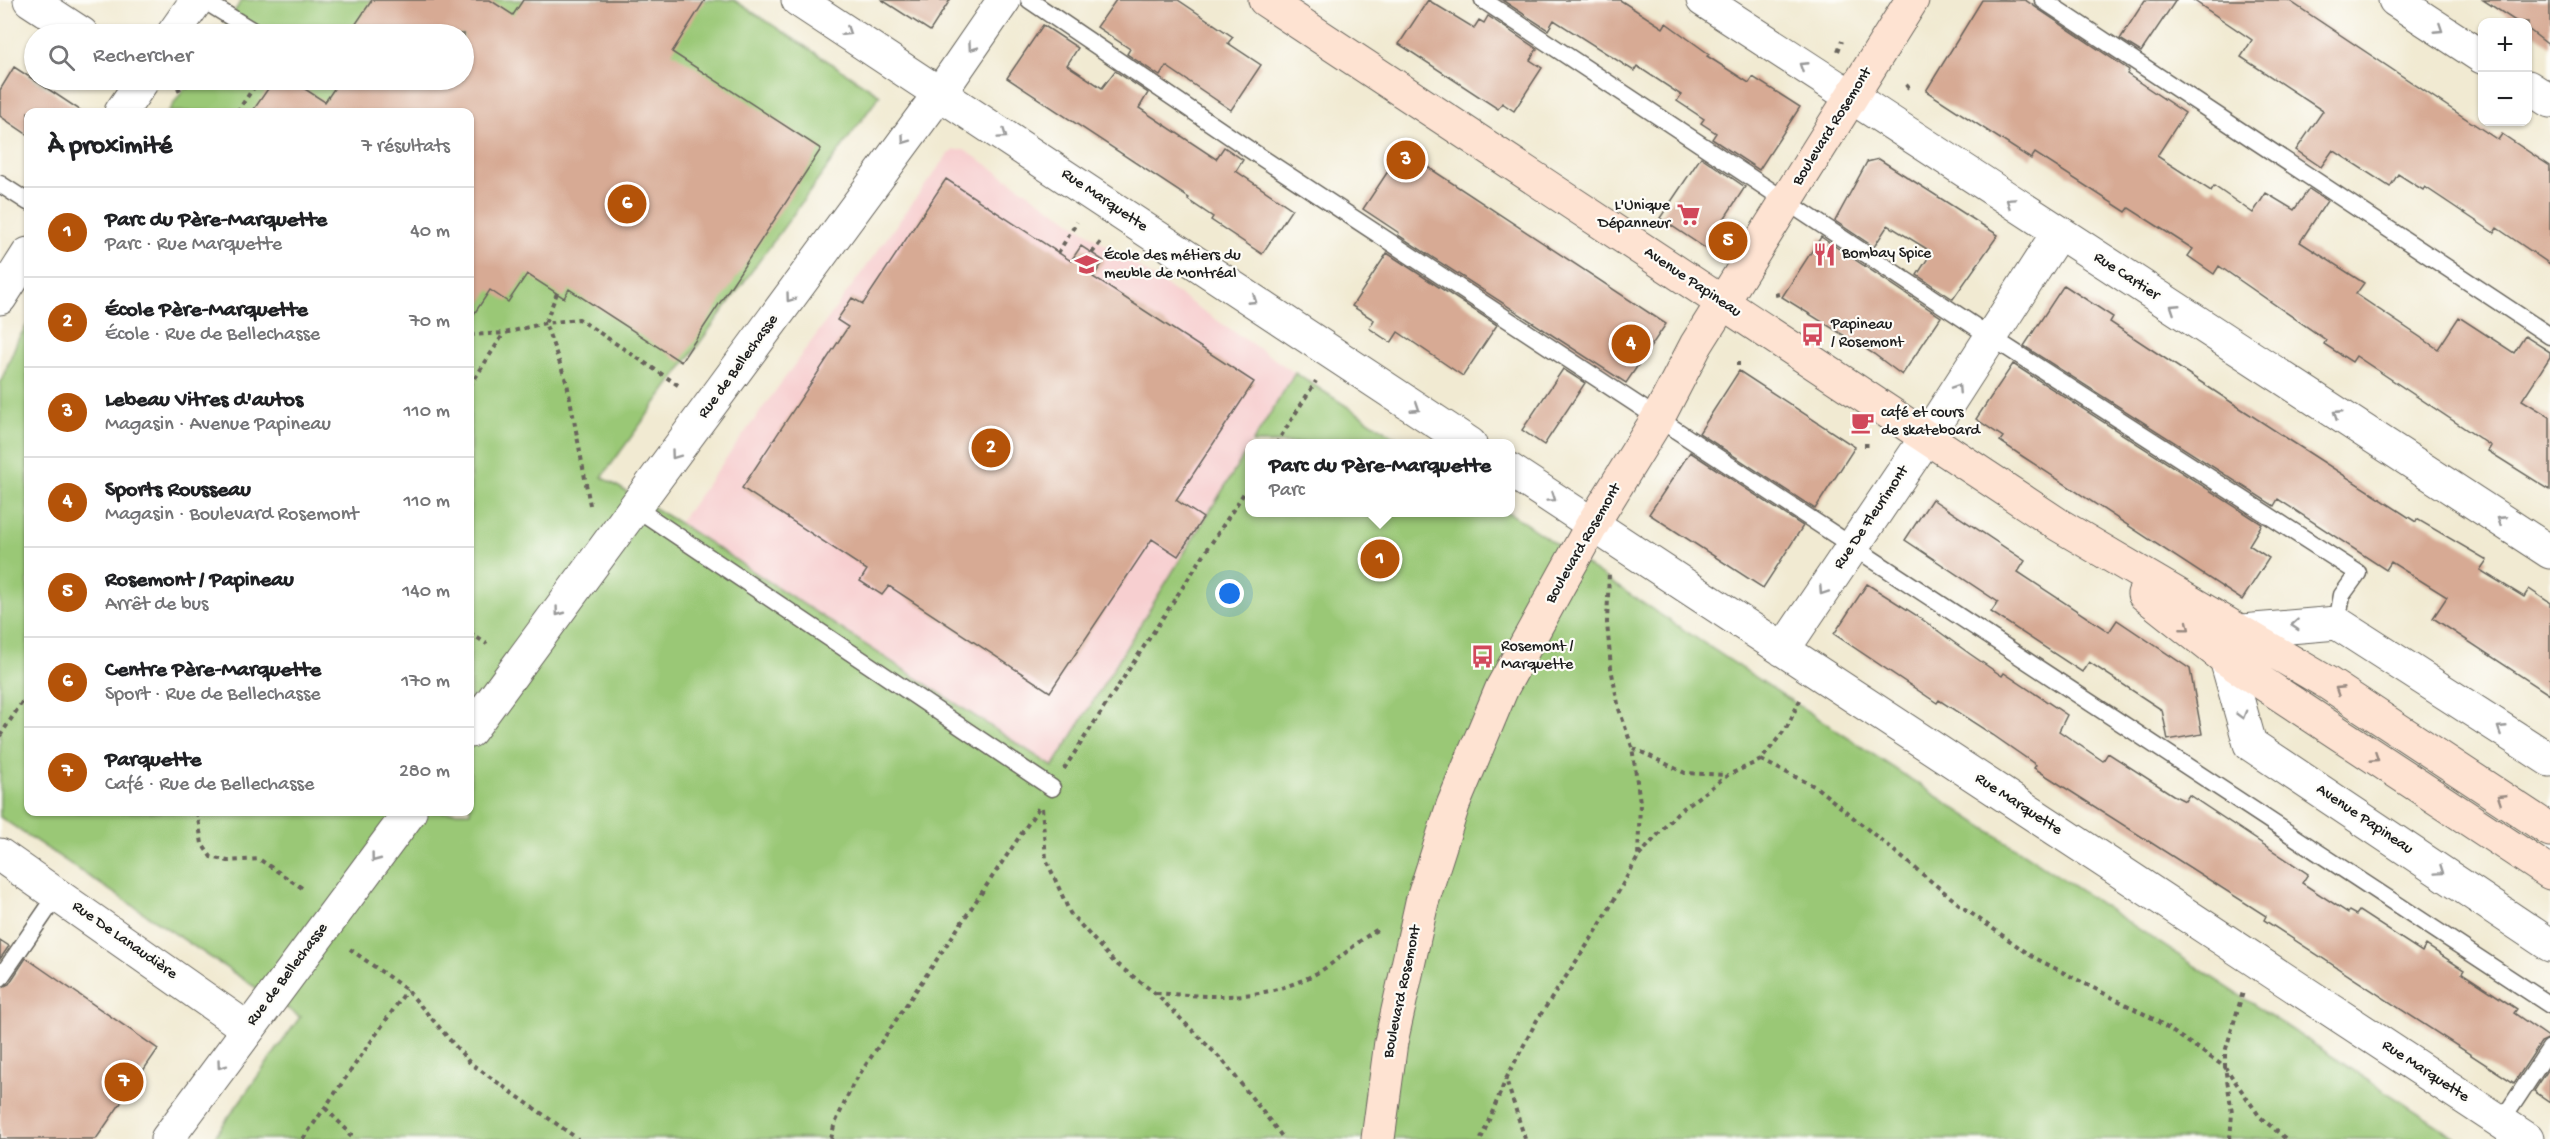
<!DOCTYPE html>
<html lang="fr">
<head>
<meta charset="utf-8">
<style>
	:root { --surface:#fff; --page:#f6f6f6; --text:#202124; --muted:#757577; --line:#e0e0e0; --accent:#b45309 }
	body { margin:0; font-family:"Gochi Hand",sans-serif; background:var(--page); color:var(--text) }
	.controls { position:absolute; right:18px; top:18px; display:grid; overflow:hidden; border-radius:12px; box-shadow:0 2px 4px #0004 }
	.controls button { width:54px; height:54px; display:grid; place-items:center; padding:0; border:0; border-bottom:2px solid var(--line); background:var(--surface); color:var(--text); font:30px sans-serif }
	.you { position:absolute; left:1230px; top:594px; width:21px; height:21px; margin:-15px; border:4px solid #fff; border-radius:50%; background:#1a73e8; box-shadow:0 0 0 9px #1a73e833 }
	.badge { display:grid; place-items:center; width:39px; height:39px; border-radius:50%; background:var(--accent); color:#fff; font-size:20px; font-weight:700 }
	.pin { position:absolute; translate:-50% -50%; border:3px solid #fff; box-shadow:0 2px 6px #0006 }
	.popup { position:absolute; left:1245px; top:439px; width:270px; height:78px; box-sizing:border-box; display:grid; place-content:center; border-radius:12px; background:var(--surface); filter:drop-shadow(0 2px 4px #0005); font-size:20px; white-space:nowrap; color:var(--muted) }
	.popup b { font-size:22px; color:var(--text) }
	.popup::after { content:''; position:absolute; left:50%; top:100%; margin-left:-12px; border:12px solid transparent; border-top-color:var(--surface) }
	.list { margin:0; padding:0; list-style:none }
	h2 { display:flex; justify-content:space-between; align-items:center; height:78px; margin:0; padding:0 24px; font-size:26px }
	h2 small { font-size:20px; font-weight:400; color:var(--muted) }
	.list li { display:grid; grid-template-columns:39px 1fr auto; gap:18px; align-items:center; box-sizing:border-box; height:90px; padding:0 24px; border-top:2px solid var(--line) }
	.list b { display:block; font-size:22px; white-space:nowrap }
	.list p { margin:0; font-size:20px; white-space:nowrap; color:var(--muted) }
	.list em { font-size:20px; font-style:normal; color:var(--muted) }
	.icon { flex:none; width:33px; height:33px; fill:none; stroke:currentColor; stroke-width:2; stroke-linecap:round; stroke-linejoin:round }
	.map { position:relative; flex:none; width:2550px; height:1139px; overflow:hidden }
	.search { position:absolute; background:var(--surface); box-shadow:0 2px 4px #0004; left:24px; top:24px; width:450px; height:66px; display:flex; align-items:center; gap:15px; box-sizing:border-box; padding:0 21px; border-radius:33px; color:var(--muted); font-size:22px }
	.panel { position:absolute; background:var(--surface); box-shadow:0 2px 4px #0004; left:24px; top:108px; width:450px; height:708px; border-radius:12px }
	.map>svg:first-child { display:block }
	.built { fill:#f7cfd0 }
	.green { fill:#9ac876; stroke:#5b7249; stroke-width:1.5 }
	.building { fill:#d7aa94 }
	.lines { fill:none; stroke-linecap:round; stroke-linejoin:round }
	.service-casing { stroke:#67645c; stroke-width:19 }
	.minor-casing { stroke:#67645c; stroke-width:35 }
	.tertiary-casing { stroke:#67645c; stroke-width:35 }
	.secondary-casing { stroke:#67645c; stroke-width:35 }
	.path { stroke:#67645c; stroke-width:4; stroke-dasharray:4.5 4.5; stroke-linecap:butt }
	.service { stroke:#fff; stroke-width:16 }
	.minor { stroke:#fff; stroke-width:33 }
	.tertiary { stroke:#fff; stroke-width:33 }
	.secondary { stroke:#fee3d2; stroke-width:33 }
	.oneway { stroke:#999 }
	.oneway2 { stroke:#988980 }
	.labels { text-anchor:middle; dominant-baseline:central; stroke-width:4.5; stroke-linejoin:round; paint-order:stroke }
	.street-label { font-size:16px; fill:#1c1c1c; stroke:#fdfcf7 }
	.poi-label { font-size:16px; fill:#1c1c1c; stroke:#fdfcf7; text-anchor:start }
</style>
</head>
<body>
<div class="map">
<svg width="2550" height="1139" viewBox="0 0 2550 1139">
	<rect width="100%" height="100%" fill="#fdfcf7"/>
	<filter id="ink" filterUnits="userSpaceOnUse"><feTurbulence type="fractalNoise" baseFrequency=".0167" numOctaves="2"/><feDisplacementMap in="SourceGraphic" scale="12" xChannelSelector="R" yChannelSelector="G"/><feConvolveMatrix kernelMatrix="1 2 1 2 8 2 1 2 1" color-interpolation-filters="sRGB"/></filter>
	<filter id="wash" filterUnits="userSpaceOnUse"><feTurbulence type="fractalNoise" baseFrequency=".008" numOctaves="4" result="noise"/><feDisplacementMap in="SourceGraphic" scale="24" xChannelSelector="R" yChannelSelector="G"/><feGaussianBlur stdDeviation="1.35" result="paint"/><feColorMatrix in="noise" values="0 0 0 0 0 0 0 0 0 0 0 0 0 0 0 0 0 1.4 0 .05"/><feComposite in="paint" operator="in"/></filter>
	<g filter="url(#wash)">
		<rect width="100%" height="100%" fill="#f1ead2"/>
		<path class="built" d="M955,150H965L1295,373L1252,443L1250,444L1249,447L1053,767L679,523L948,154Z"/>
		<path class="green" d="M242,0H734L880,95L602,477L679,523L1053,767L1249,447L1250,512L1510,513L1620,588L2458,1139H213L300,1017L0,817V384L18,339L28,324V812H470V112H168L190,80H464V34H219Z
			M1295,373L1404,443H1252Z"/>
		<g id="blocks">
			<path class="building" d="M372,0H490L513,15L523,0H705L672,52L821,149L681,362L569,289L564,298L527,274L508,302L490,290L470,320V112H252L274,80H291L325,102L340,80H464V34H349Z
				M882,0H950L930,31Z
				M1116,0H1178L1233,37L1228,43L1261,65L1231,110L1166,66L1160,76L1127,54L1130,49L1097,27Z
				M1428,0L1474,28L1479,20L1484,23L1488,16L1537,49L1530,60L1542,68L1514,111L1502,103L1498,109L1399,44Z
				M1502,0H1620L1663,28L1666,23L1709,54L1707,56L1749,83L1753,77L1800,107L1759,170L1712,139L1716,133L1701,123L1704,119L1677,101L1681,95L1637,66L1634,71L1554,20L1548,30Z
				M1982,0H2025L2129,70L2127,74L2185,113L2157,156L2211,191L2214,186L2253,213L2266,193L2294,210L2309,189L2327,201L2300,242L2364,283L2356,294L2438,349L2459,317L2514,353L2525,336L2550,352V357L2522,400L2550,417V490L2488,451L2491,446L2356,356L2352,362L2324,344L2326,340L2219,266L2214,274L2188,256L2193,249L2165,231L2129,208L2126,212L2035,153L2031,159L1926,91Z
				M2145,0H2176L2141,52L2120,39Z
				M2193,0H2288L2498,140L2502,134L2550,166V264L2497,228L2494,233L2425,187L2423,190L2398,174L2390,187L2333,150L2321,167L2296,150L2323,111L2241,57L2252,40Z
				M2483,0H2550V46L2528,29V22H2517Z
				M1043,25L1078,48L1067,65L1102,88L1115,71L1148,93L1139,108L1216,159L1224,147L1243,160L1236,171L1292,209L1262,254L1211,220L1213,217L1188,200L1189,198L1007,78Z
				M14,67L45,87L83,112H28V135L0,116V90Z
				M1402,150L1666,324L1626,383L1398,235L1399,233L1363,209Z
				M1701,157L1745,187L1705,248L1660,218Z
				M1879,159L1998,235L1953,299L1917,275L1932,252L1888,225L1874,247L1835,221L1867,162Z
				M946,179L1071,261L1081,246L1104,261L1093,277L1254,382L1176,500L1203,518L1178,556L1152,539L1050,692L889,586L882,595L860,581L867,570L742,488L848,327L837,320L852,298L863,304Z
				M1821,237L1941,317L1902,375L1874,354L1782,297Z
				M1387,253L1497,325L1463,376L1398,332L1391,343L1369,328L1374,320L1352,306Z
				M2064,285L2113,317L2110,322L2240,408L2416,522L2417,519L2487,560L2480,570L2524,597L2529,589L2550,603V695L2433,618L2447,597L2391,562L2386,570L2278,499L2274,506L2024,346Z
				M2013,364L2262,524L2249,545L2269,558L2242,600L2022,456L2000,441L2003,437L1976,419Z
				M1563,369L1585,383L1544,445L1522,430Z
				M1739,371L1855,447L1815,509L1699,433Z
				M1690,452L1803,526L1763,588L1649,514Z
				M1932,499L2025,561L2018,572L2109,632L2117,620L2190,669L2202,734L2168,740L2162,710L2089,662L2082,672L1991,612L1998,602L1905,540Z
				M1867,584L1916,615L1970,654L2002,676L2004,673L2067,715L2059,731L2103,761L2108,753L2173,795L2185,801L2189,795L2308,874L2302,883L2348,913L2349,911L2356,915L2359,911L2422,952L2426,945L2464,970L2462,973L2517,1009L2514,1013L2550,1038L2541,1042L2514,1083L2264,920L2266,916L2034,768L2036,765L1993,735L1939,700L1937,703L1834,634Z
				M0,940L9,946L0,959Z
				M26,958L158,1049L96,1139H0V988L9,984Z
				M2550,1067V1102L2534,1091Z"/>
		</g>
	</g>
	<g filter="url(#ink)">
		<use href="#blocks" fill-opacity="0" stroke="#67645c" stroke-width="1.5"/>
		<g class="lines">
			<defs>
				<path id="service" d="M203,0L258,34
					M1029,0L1250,150L2550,1005
					M1483,0L1991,337L2358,573L2342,595L2337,623
					M2043,0L2550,336
					M0,184L28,202
					M636,508L1052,788
					M0,978L57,895
					M2501,1122L2550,1048"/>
				<path id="minor" d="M30,0L82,34
					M798,0L1470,444
					M1703,0L2550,552
					M2395,0L2482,57
					M173,34L197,0
					M2528,87L2550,101
					M121,112L143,80
					M0,298L28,254
					M1510,470L2527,1139
					M2242,631L2337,623L2550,760
					M1783,650L1926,438L2058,233
					M2226,659L2250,744L2550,945
					M0,855L248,1029"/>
				<path id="tertiary" d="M470,731L940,93L1004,0
					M167,1139L410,812"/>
				<path id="secondary" d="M1265,0L2059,525L2326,682L2550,830
					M2144,594L2226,659L2550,873
					M1378,1139L1391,1042L1422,902L1453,805L1502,688L1592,525L1658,418L1696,345L1912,0"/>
			</defs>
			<use href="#service" class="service-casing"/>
			<use href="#minor" class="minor-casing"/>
			<use href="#tertiary" class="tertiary-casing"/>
			<use href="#secondary" class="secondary-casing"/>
			<path class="path" d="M1838,51L1842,41
				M1906,88L1909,85
				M177,90L198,80
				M237,112L259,80
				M1400,153L1396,150L1401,141
				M1058,253L1077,222
				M1092,253L1103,239
				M557,293L545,323L567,383L590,505
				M1775,295L1779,294
				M470,335L505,333L545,323L579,319L678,385
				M1738,366V362
				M470,386L504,333
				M1276,444L1316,381
				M1864,445H1870
				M470,633L487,644
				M0,736L28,693
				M1633,748L1685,773L1727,775
				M1761,760L1816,787L1965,909L2033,957L2154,1019L2225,1067L2260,1117L2286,1139
				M1064,769L1250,484
				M1042,808L1046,859L1070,913L1114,962L1155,993L1224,1062L1284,1139
				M197,812L202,844L211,857L228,861L259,859L305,890
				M1639,856L1677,813L1728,775L1761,760L1787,727L1800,700
				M350,949L407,990L470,1063L578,1139
				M1156,993C1214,997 1264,1002 1317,973C1339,961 1355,942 1377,930
				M325,1108L351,1134L347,1139
				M303,1139L407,990
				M831,1139L834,1126L853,1084L1040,806
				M1481,1139L1506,1079
				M1525,1139L1506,1079L1537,1020L1597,930L1638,857L1640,802L1632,747L1619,709L1611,668L1607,623L1609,572
				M2230,1139L2232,1113L2225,1067V1052L2243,992"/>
			<use href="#service" class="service"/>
			<use href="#minor" class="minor"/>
			<use href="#tertiary" class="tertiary"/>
			<use href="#secondary" class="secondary"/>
		</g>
		<defs><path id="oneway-chevron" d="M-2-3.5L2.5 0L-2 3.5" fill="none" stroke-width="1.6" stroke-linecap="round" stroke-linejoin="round" transform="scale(1.5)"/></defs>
		<g class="oneway">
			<use href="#oneway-chevron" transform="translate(2439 29) rotate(33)"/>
			<use href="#oneway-chevron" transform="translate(847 32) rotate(33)"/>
			<use href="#oneway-chevron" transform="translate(972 47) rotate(125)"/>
			<use href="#oneway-chevron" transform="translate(1803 66) rotate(-147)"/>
			<use href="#oneway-chevron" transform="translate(1003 135) rotate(34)"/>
			<use href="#oneway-chevron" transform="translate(905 140) rotate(126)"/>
			<use href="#oneway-chevron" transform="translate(2010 202) rotate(-146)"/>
			<use href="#oneway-chevron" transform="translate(790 298) rotate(126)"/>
			<use href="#oneway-chevron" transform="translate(1253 300) rotate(33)"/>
			<use href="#oneway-chevron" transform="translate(2174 308) rotate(-147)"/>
			<use href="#oneway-chevron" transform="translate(1957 388) rotate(-57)"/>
			<use href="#oneway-chevron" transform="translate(1416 408) rotate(33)"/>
			<use href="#oneway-chevron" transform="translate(2337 414) rotate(-147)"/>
			<use href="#oneway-chevron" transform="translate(675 455) rotate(126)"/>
			<use href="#oneway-chevron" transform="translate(1552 498) rotate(34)"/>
			<use href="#oneway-chevron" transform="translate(2501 520) rotate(-147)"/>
			<use href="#oneway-chevron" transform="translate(1823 591) rotate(124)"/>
			<use href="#oneway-chevron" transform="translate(559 612) rotate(127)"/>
			<use href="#oneway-chevron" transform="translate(2295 625) rotate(176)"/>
			<use href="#oneway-chevron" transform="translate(2242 715) rotate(74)"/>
			<use href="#oneway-chevron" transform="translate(2501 729) rotate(-147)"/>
			<use href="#oneway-chevron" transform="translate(375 858) rotate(127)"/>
			<use href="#oneway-chevron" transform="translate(2440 871) rotate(34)"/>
			<use href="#oneway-chevron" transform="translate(221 1065) rotate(126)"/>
		</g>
		<g class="oneway2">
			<use href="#oneway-chevron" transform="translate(2186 627) rotate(39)"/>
			<use href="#oneway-chevron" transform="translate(2339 690) rotate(-147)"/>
			<use href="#oneway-chevron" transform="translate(2375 758) rotate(33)"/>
			<use href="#oneway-chevron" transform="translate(2501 798) rotate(-147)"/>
		</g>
	</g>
	<defs>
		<symbol id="supermarket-bare" viewBox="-9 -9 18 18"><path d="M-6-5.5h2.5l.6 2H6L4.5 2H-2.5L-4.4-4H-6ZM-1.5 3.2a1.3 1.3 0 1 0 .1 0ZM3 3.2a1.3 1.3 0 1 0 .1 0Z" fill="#d1495b" stroke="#fdfcf7" stroke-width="2.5" paint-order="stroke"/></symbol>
		<symbol id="restaurant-bare" viewBox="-9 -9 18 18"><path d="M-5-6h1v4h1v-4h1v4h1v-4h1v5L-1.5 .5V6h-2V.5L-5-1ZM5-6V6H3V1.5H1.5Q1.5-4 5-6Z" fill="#d1495b" stroke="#fdfcf7" stroke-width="2.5" paint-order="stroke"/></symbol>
		<symbol id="university-bare" viewBox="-9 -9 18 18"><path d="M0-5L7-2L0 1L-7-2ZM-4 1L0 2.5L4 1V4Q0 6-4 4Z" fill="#d1495b" stroke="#fdfcf7" stroke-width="2.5" paint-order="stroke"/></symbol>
		<symbol id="bus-bare" viewBox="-9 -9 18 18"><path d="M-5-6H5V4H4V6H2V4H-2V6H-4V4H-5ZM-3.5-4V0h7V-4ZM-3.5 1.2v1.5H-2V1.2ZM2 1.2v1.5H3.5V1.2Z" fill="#d1495b" stroke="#fdfcf7" stroke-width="2.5" paint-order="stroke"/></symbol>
		<symbol id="cafe-bare" viewBox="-9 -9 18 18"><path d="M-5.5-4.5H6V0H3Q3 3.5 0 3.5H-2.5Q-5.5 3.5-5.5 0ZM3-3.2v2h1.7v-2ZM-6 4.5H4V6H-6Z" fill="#d1495b" stroke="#fdfcf7" stroke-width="2.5" paint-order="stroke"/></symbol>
	</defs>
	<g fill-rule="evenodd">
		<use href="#supermarket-bare" x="1672" y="198" width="33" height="33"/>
		<use href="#restaurant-bare" x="1808" y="238" width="33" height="33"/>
		<use href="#university-bare" x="1070" y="248" width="33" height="33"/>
		<use href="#bus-bare" x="1796" y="318" width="33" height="33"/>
		<use href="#cafe-bare" x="1846" y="406" width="33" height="33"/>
		<use href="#bus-bare" x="1466" y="640" width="33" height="33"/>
	</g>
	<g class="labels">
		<g class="street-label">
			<text transform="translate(1833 127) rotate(-58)">Boulevard Rosemont</text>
			<text transform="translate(1104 201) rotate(34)">Rue Marquette</text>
			<text transform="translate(2126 277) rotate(33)">Rue Cartier</text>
			<text transform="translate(1692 283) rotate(34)">Avenue Papineau</text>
			<text transform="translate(739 367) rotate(-54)">Rue de Bellechasse</text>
			<text transform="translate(1872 518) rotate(-56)">Rue De Fleurimont</text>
			<text transform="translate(1584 544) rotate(-60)">Boulevard Rosemont</text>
			<text transform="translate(2018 805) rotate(33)">Rue Marquette</text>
			<text transform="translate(2364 820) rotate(34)">Avenue Papineau</text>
			<text transform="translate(124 941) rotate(35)">Rue De Lanaudière</text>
			<text transform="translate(288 975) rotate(-53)">Rue de Bellechasse</text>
			<text transform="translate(1403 992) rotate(-78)">Boulevard Rosemont</text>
			<text transform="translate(2425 1072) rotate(33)">Rue Marquette</text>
		</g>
		<g class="poi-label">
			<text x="1670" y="206" text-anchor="end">L'Unique<tspan x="1670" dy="18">Dépanneur</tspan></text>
			<text x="1842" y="254">Bombay Spice</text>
			<text x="1104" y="256">École des métiers du<tspan x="1104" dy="18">meuble de Montréal</tspan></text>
			<text x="1831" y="325">Papineau<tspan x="1831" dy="18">/ Rosemont</tspan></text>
			<text x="1881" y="413">café et cours<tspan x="1881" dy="18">de skateboard</tspan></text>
			<text x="1501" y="647">Rosemont /<tspan x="1501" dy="18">Marquette</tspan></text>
		</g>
	</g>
</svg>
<div class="controls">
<button>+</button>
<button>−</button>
</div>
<div class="you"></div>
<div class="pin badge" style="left:1380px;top:559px">1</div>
<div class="popup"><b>Parc du Père-Marquette</b>Parc</div>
<div class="pin badge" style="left:991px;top:448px">2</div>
<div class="pin badge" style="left:1406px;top:160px">3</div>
<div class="pin badge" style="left:1631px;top:344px">4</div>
<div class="pin badge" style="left:1728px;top:241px">5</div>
<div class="pin badge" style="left:627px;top:204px">6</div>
<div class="pin badge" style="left:124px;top:1082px">7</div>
<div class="search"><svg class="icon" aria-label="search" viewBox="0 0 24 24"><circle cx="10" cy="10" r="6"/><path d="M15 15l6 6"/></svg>Rechercher</div>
<section class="panel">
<h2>À proximité<small>7 résultats</small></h2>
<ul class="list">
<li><span class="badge">1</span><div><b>Parc du Père-Marquette</b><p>Parc · Rue Marquette</p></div><em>40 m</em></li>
<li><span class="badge">2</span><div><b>École Père-Marquette</b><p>École · Rue de Bellechasse</p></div><em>70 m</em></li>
<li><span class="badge">3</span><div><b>Lebeau Vitres d'autos</b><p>Magasin · Avenue Papineau</p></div><em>110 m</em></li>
<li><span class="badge">4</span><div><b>Sports Rousseau</b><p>Magasin · Boulevard Rosemont</p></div><em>110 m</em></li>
<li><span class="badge">5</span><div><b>Rosemont / Papineau</b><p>Arrêt de bus</p></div><em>140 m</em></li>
<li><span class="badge">6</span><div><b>Centre Père-Marquette</b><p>Sport · Rue de Bellechasse</p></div><em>170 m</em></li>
<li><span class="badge">7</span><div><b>Parquette</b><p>Café · Rue de Bellechasse</p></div><em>280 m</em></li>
</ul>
</section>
</div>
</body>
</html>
